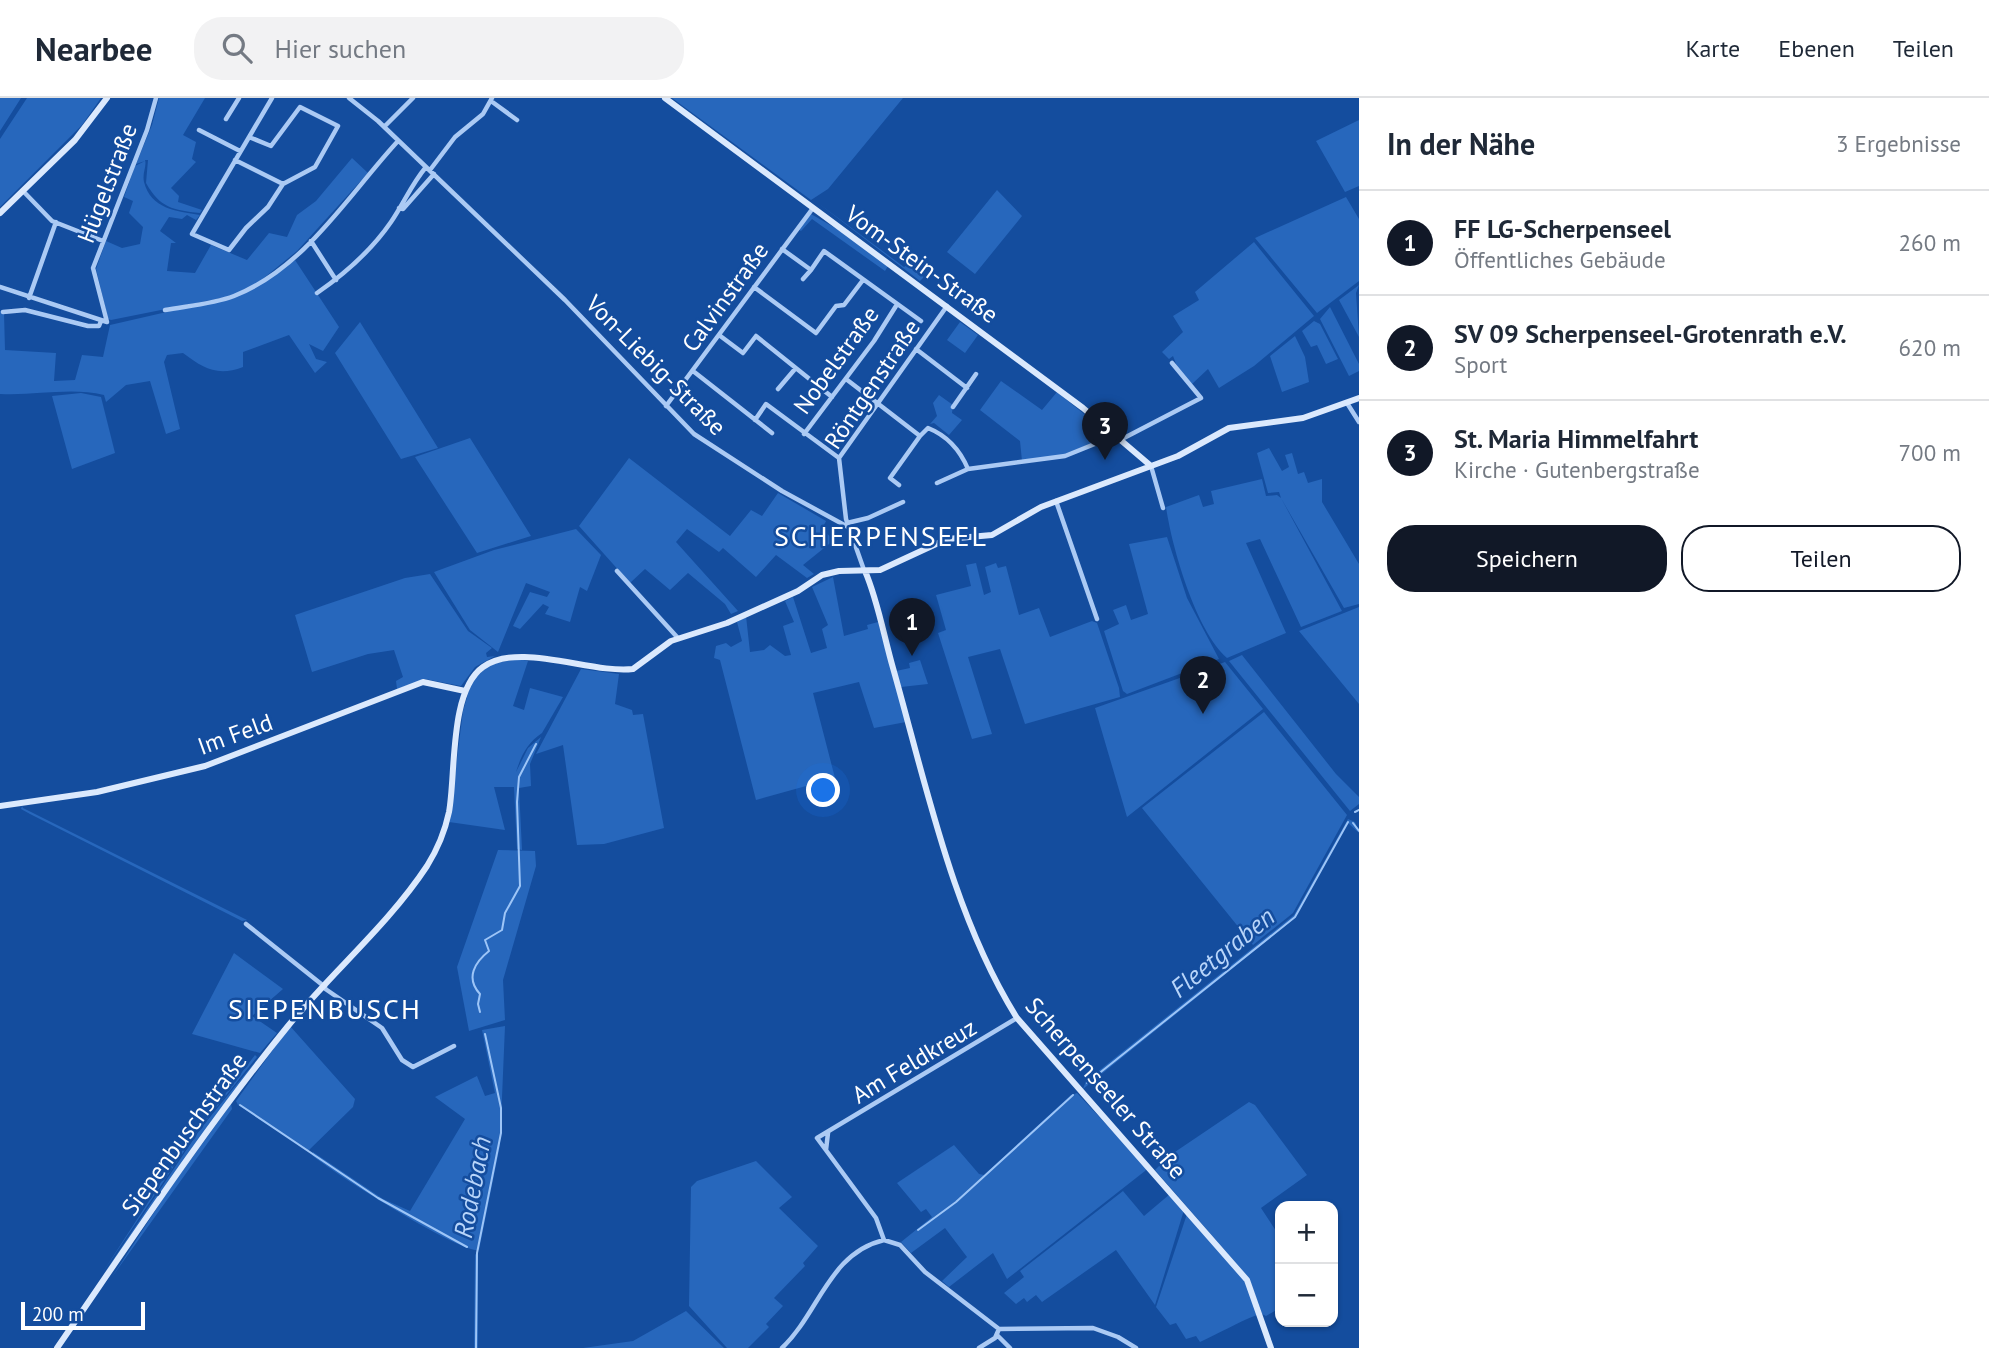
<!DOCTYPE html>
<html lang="de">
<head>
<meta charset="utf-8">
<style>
	:root { --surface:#fff; --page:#f2f2f3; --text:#1f2937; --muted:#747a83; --line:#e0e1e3; --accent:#111827 }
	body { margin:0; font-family:"PT Sans",sans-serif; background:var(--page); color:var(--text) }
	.controls { position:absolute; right:21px; bottom:21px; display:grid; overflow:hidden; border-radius:14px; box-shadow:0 2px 5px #0004 }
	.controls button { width:63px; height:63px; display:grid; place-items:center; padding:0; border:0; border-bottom:2px solid var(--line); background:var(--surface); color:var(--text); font:35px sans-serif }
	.scale { position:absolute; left:21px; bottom:18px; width:124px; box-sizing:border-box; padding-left:7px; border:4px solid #fff; border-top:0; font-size:19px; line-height:24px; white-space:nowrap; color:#fff; -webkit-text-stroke:5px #144d9e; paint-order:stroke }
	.you { position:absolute; left:824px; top:693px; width:24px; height:24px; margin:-18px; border:5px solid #fff; border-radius:50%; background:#1a73e8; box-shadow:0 0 0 10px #1a73e833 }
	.badge { display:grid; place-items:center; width:46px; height:46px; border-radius:50%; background:var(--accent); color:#fff; font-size:23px; font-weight:700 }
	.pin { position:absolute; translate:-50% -58px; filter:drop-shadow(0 2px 4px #0008) }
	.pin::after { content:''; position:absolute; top:37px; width:24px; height:21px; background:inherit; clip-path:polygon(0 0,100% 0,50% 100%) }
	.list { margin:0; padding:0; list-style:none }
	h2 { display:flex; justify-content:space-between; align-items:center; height:91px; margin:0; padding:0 28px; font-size:30px }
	h2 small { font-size:23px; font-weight:400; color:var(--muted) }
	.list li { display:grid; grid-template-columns:46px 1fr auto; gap:21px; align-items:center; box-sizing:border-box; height:105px; padding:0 28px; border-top:2px solid var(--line) }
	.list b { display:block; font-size:26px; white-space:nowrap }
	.list p { margin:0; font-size:23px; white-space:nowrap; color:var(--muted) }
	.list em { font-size:23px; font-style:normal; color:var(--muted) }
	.actions { display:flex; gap:14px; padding:21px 28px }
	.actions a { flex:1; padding:16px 0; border:2px solid var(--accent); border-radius:28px; text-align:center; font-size:24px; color:var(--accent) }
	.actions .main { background:var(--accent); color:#fff }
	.icon { flex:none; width:38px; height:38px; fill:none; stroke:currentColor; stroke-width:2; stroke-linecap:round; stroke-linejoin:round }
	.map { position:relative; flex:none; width:1359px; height:1250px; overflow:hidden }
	header { display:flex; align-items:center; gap:42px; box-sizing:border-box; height:98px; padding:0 35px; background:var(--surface); border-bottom:2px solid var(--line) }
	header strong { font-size:33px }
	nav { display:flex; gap:38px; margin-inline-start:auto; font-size:24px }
	.search { width:490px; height:63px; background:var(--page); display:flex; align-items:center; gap:18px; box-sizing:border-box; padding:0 24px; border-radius:28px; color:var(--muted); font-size:26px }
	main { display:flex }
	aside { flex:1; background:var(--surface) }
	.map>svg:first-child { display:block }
	.green { fill:#2767bc }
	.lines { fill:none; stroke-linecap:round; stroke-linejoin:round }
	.stream { stroke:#9dc5f7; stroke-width:2 }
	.street { stroke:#abcaf4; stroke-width:4.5 }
	.secondary { stroke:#dbe9fd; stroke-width:6 }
	.labels { text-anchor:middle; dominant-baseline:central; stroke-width:5; stroke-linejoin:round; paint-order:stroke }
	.street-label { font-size:24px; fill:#fff; stroke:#144d9e }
	.water-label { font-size:26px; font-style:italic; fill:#b8d5fa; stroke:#144d9e }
	.quarter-label { font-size:28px; letter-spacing:2px; fill:#fff; stroke:#144d9e }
</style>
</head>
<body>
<header>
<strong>Nearbee</strong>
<div class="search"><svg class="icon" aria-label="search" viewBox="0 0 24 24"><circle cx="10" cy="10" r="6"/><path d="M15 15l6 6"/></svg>Hier suchen</div>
<nav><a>Karte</a><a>Ebenen</a><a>Teilen</a></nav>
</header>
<main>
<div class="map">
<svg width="1359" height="1250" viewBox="0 0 1359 1250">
	<rect width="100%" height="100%" fill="#144d9e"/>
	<path class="green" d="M0,0H21L0,33Z
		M27,0H101L82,27L0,109V41Z
		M159,0H205L183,37L196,44L192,61L196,64L171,90L179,98L178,104L202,112L200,115C173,112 160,110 146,85L148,62H145C147,68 142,75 144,84C151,111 176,113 200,117L196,122L187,117L182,121L169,119L160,133L176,145H171L167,173L195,175L211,147L247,162L269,135L287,139L297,117L316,103L352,60L368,75L297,153L259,184L231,198L111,222L108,221L96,171L106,143L122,150L140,146L143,129L129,115L133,103L124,99L135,68L145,63L136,66L152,27Z
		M672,0H903L828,91L811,102Z
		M1359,22V88L1345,94L1316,43Z
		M997,92L1022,118L975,176L947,154Z
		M1346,99L1359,121V183L1317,215L1255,140Z
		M818,105L904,169L907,167L924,179L920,183Z
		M811,116L844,135L888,168L885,173L812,121L801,133L798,131Z
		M1254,144L1314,218L1254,268L1219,290L1208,271L1192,286L1178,271L1173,258L1169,261L1162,254L1183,234L1173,218L1199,202L1195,194Z
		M295,162L339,229L323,253L309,246L316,261L327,264L315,275L289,237L243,254V269C217,279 203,270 183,255L167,257L164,264L180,331L166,336L150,283L126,287L106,304L104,297C70,289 34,298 0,296V213L4,215L5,252L56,255L54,283L75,282L82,257L103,259L110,227L232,199Z
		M1359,187L1356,195L1359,239L1339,202Z
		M1330,209L1359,266V273L1349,278L1320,221Z
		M1314,223L1320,226L1338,261L1326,266L1317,247L1311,249L1302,233Z
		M360,224L438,350L401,361L335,255Z
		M960,224L978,237L965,255L947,242Z
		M1295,238L1305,259L1309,284L1282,294L1270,258Z
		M1001,283L1042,312L1057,294L1111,338L1059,358L1022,363L1020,343L980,312Z
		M81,295L101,299L115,355L72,371L52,298Z
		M939,297L953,307L952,315L962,322L949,337L934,325L930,326L937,318L933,305Z
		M470,340L531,438L477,455L415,359Z
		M1269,350L1282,373L1289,369L1285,357L1292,355L1298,376L1304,374L1308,385L1322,381V404L1359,466V506L1344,510L1281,400L1342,513L1301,529L1260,441L1246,445L1286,535L1227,560C1196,533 1172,450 1166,409L1199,397L1203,409L1214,406L1211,393L1262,381L1266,398L1277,397L1281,400L1279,394L1268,395L1257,355Z
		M629,360L730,438L751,412L762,418L778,395L826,423L822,431L834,442L803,467L814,476L807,480L776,457L756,479L723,450L719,454L687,431L676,444L738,513L731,516L725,506L688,475L670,492L645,471L630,485L579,428Z
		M576,431L601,457L587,493L580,489L570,524L545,516L549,509L543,506L520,531L513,528L530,494L547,499L550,494L526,485L498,554L470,532L434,474L494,452Z
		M1167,439L1187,500L1219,561L1127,596L1123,593L1104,533L1119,526L1113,512L1126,507L1131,522L1148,516L1129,446Z
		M976,465L984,497L991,494L985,469L996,465L998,470L1006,468L1019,517L1039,510L1050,539L1092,523L1097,525L1119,590L1120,599L1025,626L1000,551L968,559L992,636L972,641L938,535L946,532L936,497L971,488L966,467Z
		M430,476L468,533L492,550L486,555L487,559L495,558L475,569L461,588L425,581L397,591L396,583L403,579L394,552L368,556L312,574L295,517L405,480Z
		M833,479L844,538L868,531L867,527L878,524L906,624L874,630L859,584L813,595L835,680L756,702L720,562L714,560L716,548L726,545L731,549L742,543L737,524L746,518L750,554L764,552L770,547L785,558L791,557L783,528L794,524L785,503L793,499L811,555L827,550L822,531L828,527L812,489Z
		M1359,509V606L1299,533Z
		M1242,557L1336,676L1359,699V706L1350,713L1229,563Z
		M519,561L528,563L513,608L524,612L530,590L563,599L542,635C527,645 521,658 516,674L528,650L541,639L530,666L531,688L519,690L522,752L517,751L514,689H494L505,732L449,724L463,613L472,582L491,566Z
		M920,562L928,586L901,589L896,573L910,570L909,565Z
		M1225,564L1263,611L1127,719L1095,610Z
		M581,571L619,576L615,606L632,612L633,617L643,616L664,730L604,746L577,747L563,647L536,656Z
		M1264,614L1347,717L1293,815L1253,847L1142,710Z
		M22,708L23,710L247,822L242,823L30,716L21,711Z
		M1348,721L1355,724L1359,735L1348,725L1295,820L1083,991L1086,983L1294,817Z
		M498,752L535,753L536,768L503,882L505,922L469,933L457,869Z
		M234,855L283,891L252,918L277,935L260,955L192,936Z
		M290,928L355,1001L353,1009L308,1053L238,1007L236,1003Z
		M505,928L500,1047L479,1152C461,1156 330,1073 312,1057L313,1054L383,1101L410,1113L465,1021L435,999L477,978L485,998L495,995L482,932Z
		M255,957L257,959L199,1031L101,1177L178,1058Z
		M259,959L103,1177L201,1030Z
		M1077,995L1147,1070L1145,1073L1007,1181L993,1155L949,1189L942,1183L967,1159L945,1130L911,1155L901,1144L932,1119L926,1111L921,1114L897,1085L954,1047L979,1076L984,1077L1071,997Z
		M1249,1004L1255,1007L1307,1077L1261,1110L1280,1139V1210L1266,1218L1262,1216L1249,1180L1155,1072L1169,1058Z
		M231,1006L232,1011L112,1179L168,1093Z
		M756,1063L792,1099L779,1110L818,1148L803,1165L805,1168L774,1200L783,1208L766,1226L769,1229L748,1250H727L689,1208L691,1089L697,1083Z
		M1123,1093L1144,1118L1170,1096L1184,1112L1155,1207L1116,1152L1042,1204L1036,1197L1027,1204L1024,1200L1016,1206L1004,1195L1024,1179L1020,1173Z
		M1187,1116L1244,1181L1257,1217C1236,1225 1220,1235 1200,1244L1196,1238L1186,1241L1176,1225L1170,1227L1156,1209Z
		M475,1156L478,1158V1250H474Z
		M686,1213L724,1250H583L633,1243Z"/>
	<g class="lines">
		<path class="stream" d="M1355,714L1359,712
			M1353,725L1359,733
			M480,914L478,906L480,896C465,880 475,864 489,853L485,842L502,832L505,815L520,788L517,704L519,679L536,646
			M1087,985L1295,819L1348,724
			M240,1007L378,1100L467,1149
			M918,1132L956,1104L1073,997
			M476,1250L477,1155L501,1035V1010L485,936"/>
		<path class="street" d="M349,0L378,23L565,202L694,336L782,393L848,429
			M491,3L517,22
			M226,21L239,0
			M384,29L413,0
			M199,32L240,53
			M249,39L271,48L300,9L338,28L315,69L283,86L268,109L246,130L229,152L192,136L272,0
			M235,62L283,86
			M430,72L455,39L483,16L492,0
			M23,93L52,123L103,143
			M399,110L403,111L434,76
			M311,143L336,182
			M782,151L811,172L824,153L921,223
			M803,181L811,172
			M0,189L107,224L93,170L147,32L156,0
			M754,189L816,235L836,208L844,207L863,182
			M317,195C346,175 371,153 391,124C404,105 411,87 426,69
			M29,200L56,124
			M165,212C187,208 213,206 234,198C305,170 349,96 398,43
			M3,214L25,212L88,228H99L101,223
			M719,237L743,255L756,238L832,299
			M916,251L967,290
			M693,273L772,335
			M846,281L920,338L928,330C948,338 960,352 968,371
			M778,291L795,271
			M1347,305L1359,324
			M666,308L813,110
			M953,309L976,276
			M755,322L766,306L839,360
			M804,336L874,243L896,208
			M1122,341L1201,300L1172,265
			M1151,368L1163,410
			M937,385L968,371L1065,358L1117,337
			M899,387L890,380L920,338
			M1056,403L1097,521
			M847,425L868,420L903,404
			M864,472L846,421L839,360L947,208
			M617,473L677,539
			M246,826L325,889
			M324,890L382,930L402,962L413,969L454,948
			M826,1052L828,1035
			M884,1142L876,1120L817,1040L1017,920
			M997,1237L1010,1250
			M782,1250C819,1215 829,1155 884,1142L900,1147L925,1174L999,1231L1093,1230L1118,1239L1136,1250
			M979,1250L995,1240L999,1231"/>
		<path class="secondary" d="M665,0L1083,310L1151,368
			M0,115L75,42L107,0
			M865,473C878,503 884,539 893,570C926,686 953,818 1017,920L1247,1182L1271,1250
			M0,708L97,694L205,668L423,584L465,593
			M57,1250C132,1141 205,1030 288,928C333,873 388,827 427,768C437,752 445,733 449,714C456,676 449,593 483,569C519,543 591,576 633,571L671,543L727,525L798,493L822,477L839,473L880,472L947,441L992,437L1041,409L1178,358L1229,330L1303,320L1359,300"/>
	</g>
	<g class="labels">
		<g class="street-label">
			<text transform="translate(107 85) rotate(-69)">Hügelstraße</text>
			<text transform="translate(922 166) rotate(36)">Vom-Stein-Straße</text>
			<text transform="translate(725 199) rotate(-54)">Calvinstraße</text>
			<text transform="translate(836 262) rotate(-54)">Nobelstraße</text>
			<text transform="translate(656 267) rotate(45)">Von-Liebig-Straße</text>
			<text transform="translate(872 286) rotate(-56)">Röntgenstraße</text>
			<text transform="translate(235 636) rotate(-20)">Im Feld</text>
			<text transform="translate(914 963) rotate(-31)">Am Feldkreuz</text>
			<text transform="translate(1106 990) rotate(49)">Scherpenseeler Straße</text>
			<text transform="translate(184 1036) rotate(-54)">Siepenbuschstraße</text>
		</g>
		<g class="water-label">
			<text transform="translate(1222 854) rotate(-39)">Fleetgraben</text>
			<text transform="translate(472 1089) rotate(-79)">Rodebach</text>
		</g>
		<g class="quarter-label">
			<text x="881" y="437">SCHERPENSEEL</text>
			<text x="325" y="910">SIEPENBUSCH</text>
		</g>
	</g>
</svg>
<div class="controls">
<button>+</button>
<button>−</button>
</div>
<div class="scale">200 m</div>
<div class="you"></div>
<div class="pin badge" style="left:912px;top:558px">1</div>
<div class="pin badge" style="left:1203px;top:616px">2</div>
<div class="pin badge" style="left:1105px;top:362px">3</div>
</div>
<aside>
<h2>In der Nähe<small>3 Ergebnisse</small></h2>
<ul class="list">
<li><span class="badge">1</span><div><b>FF LG-Scherpenseel</b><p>Öffentliches Gebäude</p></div><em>260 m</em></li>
<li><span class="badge">2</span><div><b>SV 09 Scherpenseel-Grotenrath e.V.</b><p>Sport</p></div><em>620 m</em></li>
<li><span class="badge">3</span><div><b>St. Maria Himmelfahrt</b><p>Kirche · Gutenbergstraße</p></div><em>700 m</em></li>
</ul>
<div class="actions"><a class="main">Speichern</a><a>Teilen</a></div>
</aside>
</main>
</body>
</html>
